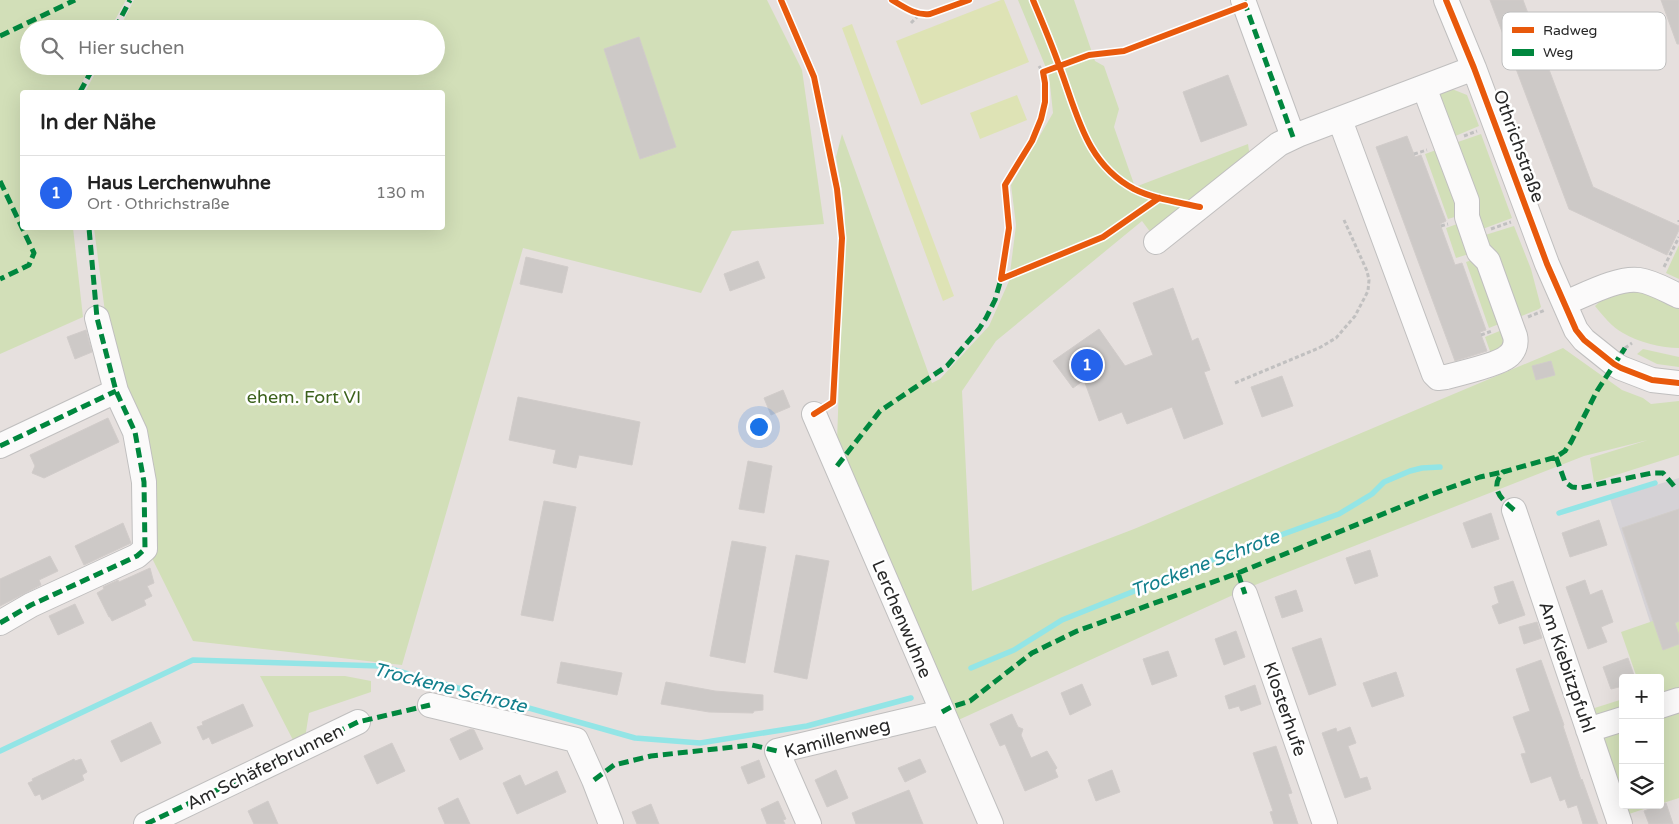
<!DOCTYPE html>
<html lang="de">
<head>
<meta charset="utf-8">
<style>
	:root { --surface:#fff; --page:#f6f6f6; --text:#222; --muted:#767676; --line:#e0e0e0; --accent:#2563eb }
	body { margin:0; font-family:"Varela Round",sans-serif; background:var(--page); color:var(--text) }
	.controls { position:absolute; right:15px; bottom:15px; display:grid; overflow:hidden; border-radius:5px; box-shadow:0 5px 20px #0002 }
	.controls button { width:45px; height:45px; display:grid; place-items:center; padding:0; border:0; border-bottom:1px solid var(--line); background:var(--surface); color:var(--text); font:25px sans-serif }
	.you { position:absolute; left:758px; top:426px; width:18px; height:18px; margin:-12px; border:4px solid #fff; border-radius:50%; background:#1a73e8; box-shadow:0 0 0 8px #1a73e833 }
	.badge { display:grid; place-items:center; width:32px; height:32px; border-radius:50%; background:var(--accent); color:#fff; font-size:16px; font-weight:700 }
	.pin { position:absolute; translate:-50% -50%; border:2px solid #fff; box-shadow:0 1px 5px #0006 }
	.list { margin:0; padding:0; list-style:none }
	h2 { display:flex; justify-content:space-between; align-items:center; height:65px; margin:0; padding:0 20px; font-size:21px }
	h2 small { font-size:16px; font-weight:400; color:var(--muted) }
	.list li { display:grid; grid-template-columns:32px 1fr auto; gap:15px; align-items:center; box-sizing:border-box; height:75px; padding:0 20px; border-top:1px solid var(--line) }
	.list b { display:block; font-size:19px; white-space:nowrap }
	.list p { margin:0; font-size:16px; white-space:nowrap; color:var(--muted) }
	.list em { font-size:16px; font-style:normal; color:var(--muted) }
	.icon { flex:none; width:28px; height:28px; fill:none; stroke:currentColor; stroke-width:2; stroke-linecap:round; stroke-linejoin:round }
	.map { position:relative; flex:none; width:1679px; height:824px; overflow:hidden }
	.search { position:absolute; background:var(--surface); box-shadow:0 5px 20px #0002; left:20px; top:20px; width:425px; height:55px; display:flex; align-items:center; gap:12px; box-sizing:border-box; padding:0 18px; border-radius:28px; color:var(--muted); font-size:19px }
	.panel { position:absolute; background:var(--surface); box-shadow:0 5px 20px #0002; left:20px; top:90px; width:425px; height:140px; border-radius:5px }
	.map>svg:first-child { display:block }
	.industrial { fill:#d5d2d6 }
	.green { fill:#d2dfb8 }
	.pitch { fill:#dee3b5 }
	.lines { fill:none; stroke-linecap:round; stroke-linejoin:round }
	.stream { stroke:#93e5e6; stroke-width:5.5 }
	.building { fill:#cdc9c7; stroke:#d1ccca }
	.minor-casing { stroke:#c0bfbf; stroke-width:26 }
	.path { stroke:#c1c0c0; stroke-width:3; stroke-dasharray:4 2.5; stroke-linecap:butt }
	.minor { stroke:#fbfafa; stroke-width:24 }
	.quiet { stroke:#00873e; stroke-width:5; stroke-dasharray:10 5; stroke-linecap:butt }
	.cycleway-casing { stroke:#fff; stroke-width:9 }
	.cycleway { stroke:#e8590c; stroke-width:6 }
	.labels { text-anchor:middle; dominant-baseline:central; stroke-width:5; stroke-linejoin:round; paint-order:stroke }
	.street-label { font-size:18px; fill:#282828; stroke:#fff }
	.park-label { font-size:18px; fill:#3b611c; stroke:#fff }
	.water-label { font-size:19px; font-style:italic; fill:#127f8c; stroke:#fff }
	.key { fill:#fff; stroke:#bebebe; stroke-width:1 }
	.key-label { font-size:14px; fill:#282828 }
</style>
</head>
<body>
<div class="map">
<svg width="1679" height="824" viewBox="0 0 1679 824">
	<rect width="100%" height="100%" fill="#e6e0de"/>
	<path class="industrial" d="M1679,478V623L1653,631L1610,499Z"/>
	<path class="green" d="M0,0H126L110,29H29V66H91L77,92H22V228H73L83,317L0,354Z
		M134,0H767L802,70L824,224L732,231L701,293L523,248L402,665L193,641L149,552L105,312L94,228H442V92H85L99,66H436V29H119Z
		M1018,0H1074L1095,61L1104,66L1119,109L1114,127L1135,187L1248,144L1250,157L1151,233L1142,221L996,341L962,391L972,591L1134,529L1563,348L1622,390L1643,398L1651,404L1679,401V455L1594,482L1590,458L1648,440L1584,456L1255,585L954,722L837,442L845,210L836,157L842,134L932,383L940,379L989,326L1009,281L1016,225L1011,185L1053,113L1049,75Z
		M1452,89L1467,95L1479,126L1453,137L1438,94Z
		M1481,134L1512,218L1480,230L1455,143Z
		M1439,149L1461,215L1448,219L1425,154Z
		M1460,223L1472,253L1456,258L1446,228Z
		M1514,226L1531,269L1541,307L1539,309L1519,317L1482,236Z
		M1679,245V279L1666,273Z
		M1478,258L1499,324L1489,328L1466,262Z
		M1638,290L1679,307V348C1662,348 1638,342 1623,333C1612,327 1603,316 1595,306C1606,294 1622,291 1638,290Z
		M1502,330L1510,341L1492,357L1485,337Z
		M1643,349L1679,357V367L1657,364L1637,354Z
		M1679,612V798L1660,804V678H1637L1621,632Z
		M260,676H345L371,681V692L309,713L305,738L294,742Z
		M1623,699V805H1656L1617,818L1582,712Z"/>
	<path class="pitch" d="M1001,0H1004L1029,62L921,105L896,41Z
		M852,24L954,296L943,301L842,28Z
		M1017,95L1027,120L980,139L970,113Z"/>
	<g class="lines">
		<path class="stream" d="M1559,513L1655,483
			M971,668L1014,650L1062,620L1217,558L1339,514L1372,494L1384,482L1410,471L1422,468L1440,467
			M0,751L193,660L380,666L635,738L700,743L807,726L911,698"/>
	</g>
	<path class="building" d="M1490,0H1523L1593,187L1679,226V230L1667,255L1569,209Z
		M1661,0H1679V44H1677Z
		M639,37L676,147L640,159L604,49Z
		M1228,75L1247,125L1201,142L1183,92Z
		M1407,136L1415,157L1421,155L1446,221L1440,224L1455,265L1462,263L1486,330L1480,332L1487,351L1455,361L1376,147Z
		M526,257L568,267L562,293L520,284Z
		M758,261L765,278L730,291L724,274Z
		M1173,288L1192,341L1198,338L1210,370L1204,372L1223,424L1184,439L1172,407L1127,424L1122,412L1099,421L1084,380L1073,388L1053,361L1099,329L1125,366L1153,355L1133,303Z
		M86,330L92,352L75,359L67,337Z
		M1551,361L1555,375L1536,380L1532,366Z
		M1282,376L1293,406L1262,417L1251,387Z
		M783,390L790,407L771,415L764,398Z
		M518,397L640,422L632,465L579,455L576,468L553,463L556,450L509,440Z
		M108,418L119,442L44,478L32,473L35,466L30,455Z
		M748,461L772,466L764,513L739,509Z
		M544,501L576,507L553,621L521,615Z
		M1679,509V621L1675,623L1679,635V644L1663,650L1622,528Z
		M1491,513L1499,539L1472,548L1463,523Z
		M1599,520L1607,545L1570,557L1562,533Z
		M123,523L131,543L84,565L75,546Z
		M732,541L766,547L745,663L710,656Z
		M1370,550L1378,576L1355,584L1346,558Z
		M796,555L829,561L807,679L774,672Z
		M50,556L58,571L39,580L41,585L0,606V579Z
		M150,568L154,583L147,586L152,596L144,600L146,605L112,621L110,617H109L97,593L104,589L103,587L118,580L119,582Z
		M1585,580L1590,595L1602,590L1613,622L1601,627L1607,642L1588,649L1566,587Z
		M1513,581L1525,615L1499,624L1492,606L1499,603L1494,587Z
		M1296,590L1303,611L1282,618L1275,597Z
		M75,604L84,623L58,635L49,616Z
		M1537,622L1542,638L1524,644L1519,627Z
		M1236,631L1245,657L1224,665L1215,639Z
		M1321,638L1336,685L1309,695L1292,648Z
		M1168,651L1177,676L1152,685L1143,659Z
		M1628,658L1635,678H1623V686L1611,689L1603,667Z
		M1541,660L1564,725L1563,726L1581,780L1582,779L1598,824H1583L1577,805L1568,808L1565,799L1560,801L1551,776L1531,783L1521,754L1526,753L1513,717L1530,711L1516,669Z
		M561,662L622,673L617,695L557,683Z
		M1396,672L1404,696L1372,707L1363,683Z
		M666,682L715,691L763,695V710L754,711L753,713L709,712L661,704Z
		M1082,684L1091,705L1070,715L1061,693Z
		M1255,685L1261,704L1241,711L1239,706L1229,709L1225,696Z
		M243,704L253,726L212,744L209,737L203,740L197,727L203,725L202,722Z
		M1012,714L1018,727L1023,729L1021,735L1031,758L1047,751L1057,768L1055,770L1058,777L1025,791L1005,744L1000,746L990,724Z
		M151,722L161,743L121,762L111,741Z
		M1350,727L1356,743L1348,746L1360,779L1367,777L1371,789L1345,798L1322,733L1336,728L1337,732Z
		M471,729L474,730L483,749L460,760L450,739Z
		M392,743L405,771L377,784L364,756Z
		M1276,746L1292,793L1288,794L1298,824H1274L1270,812L1273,811L1253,753Z
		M74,759L75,761L81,759L87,772L82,775L84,780L42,800L40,794L35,796L28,783L33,781L32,779Z
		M920,759L926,772L905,782L898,768Z
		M759,760L765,777L748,784L741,767Z
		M836,770L848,798L827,807L815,780Z
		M1112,770L1120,792L1096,801L1088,780Z
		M557,771L566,792L517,814L503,783L520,775L525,786Z
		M909,790L923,824H856L852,813Z
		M458,798L470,824H445L438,808Z
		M268,801L278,824H254L248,811Z
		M778,801L786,819L783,820L785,824H767L761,809Z
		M1666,803L1673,824H1649L1644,811Z
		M651,804L659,824H637L632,812Z"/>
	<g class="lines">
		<defs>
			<path id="minor" d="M1243,0L1293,137
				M1446,0L1474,68L1547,264L1576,330L1584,340L1614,364L1621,368L1652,380L1679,383
				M1340,120L1434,374L1438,378L1446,377C1458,374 1499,364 1507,357C1514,352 1517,344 1515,336L1488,261L1479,252L1467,217V201L1424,87
				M1156,242L1279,144L1300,134L1474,68
				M1565,303C1585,295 1618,277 1639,280C1653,282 1666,290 1679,296
				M814,414L991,824
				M0,446L116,391
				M1514,510L1620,824
				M1245,594L1325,824
				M0,623L31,605L137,556L145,549L144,482L135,432L116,391L97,318
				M430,705L576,740L594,780L611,824
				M1660,706L1679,700
				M1588,730L1623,719
				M146,824L358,722
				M809,824L777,751L942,712"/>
		</defs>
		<use href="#minor" class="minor-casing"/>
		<path class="path" d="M911,23L920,14
			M1039,66L1043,72
			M1464,136L1477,131
			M1414,154L1427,150
			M1679,220V222
			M1441,226L1448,224
			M1491,229L1511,222
			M1664,267L1679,237
			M1528,317L1545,310
			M1481,335L1492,331
			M1625,348L1632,343
			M1235,383L1319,348L1336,338L1355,316L1368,291L1369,280L1367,271L1344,220"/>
		<use href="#minor" class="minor"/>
		<path class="quiet" d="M1244,1L1293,137
			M115,29L130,0
			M0,36L75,0
			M80,92L94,66
			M0,181L34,253L29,265L0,279
			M0,446L116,391
			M1556,457L1565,482L1572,487L1580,488L1652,473H1663L1674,486
			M837,466L880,411L947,366L979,329L986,318L995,300L1001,279
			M1514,510C1501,499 1489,488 1503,472L1556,457L1565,451L1571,442L1597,391L1625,348
			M1238,573L1245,594
			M0,623L31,605L137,556L145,549L144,482L135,432L116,391L97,318L89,228
			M942,712L951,707L970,701L1032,653L1077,631L1238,573L1432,494L1480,477L1503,472
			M594,780L614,765L651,756L752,745L777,751
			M146,824L358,722L430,705"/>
		<defs>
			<path id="cycleway" d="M781,0L814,77L837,189L842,238L833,402L814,414
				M892,0C904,7 916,16 930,14L969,0
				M1033,0C1043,24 1053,47 1061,71C1078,117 1087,164 1134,189C1154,199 1178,202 1200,207
				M1446,0L1474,68L1547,264L1576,330L1584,340L1614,364L1621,368L1652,380L1679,383
				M1159,198L1103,237L1001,279L1009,228L1005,185L1032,141L1041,119L1045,102V83L1043,72L1089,55L1124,51L1245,5"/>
		</defs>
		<use href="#cycleway" class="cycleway-casing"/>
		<use href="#cycleway" class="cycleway"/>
	</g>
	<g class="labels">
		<g class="street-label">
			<text transform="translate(1519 146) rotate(70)">Othrichstraße</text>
			<text transform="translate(902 619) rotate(67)">Lerchenwuhne</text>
			<text transform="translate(1567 667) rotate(71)">Am Kiebitzpfuhl</text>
			<text transform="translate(1285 709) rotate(71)">Klosterhufe</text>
			<text transform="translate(837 738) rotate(-15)">Kamillenweg</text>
			<text transform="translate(265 767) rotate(-26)">Am Schäferbrunnen</text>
		</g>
		<g class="park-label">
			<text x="304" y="397">ehem. Fort VI</text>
		</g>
		<g class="water-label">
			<text transform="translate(1205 564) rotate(-21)">Trockene Schrote</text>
			<text transform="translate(450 688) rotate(14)">Trockene Schrote</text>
		</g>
	</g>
	<rect x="1502" y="12" width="164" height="58" rx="8" class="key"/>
	<rect x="1512" y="27" width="22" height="6" fill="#e8590c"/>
	<rect x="1512" y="49" width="22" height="7" fill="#00873e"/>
	<g class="key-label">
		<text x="1543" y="35">Radweg</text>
		<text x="1543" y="57">Weg</text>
	</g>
</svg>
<div class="controls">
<button>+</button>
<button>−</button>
<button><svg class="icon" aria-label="layers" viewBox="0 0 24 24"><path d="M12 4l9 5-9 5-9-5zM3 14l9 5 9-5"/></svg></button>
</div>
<div class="you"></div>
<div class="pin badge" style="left:1087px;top:365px">1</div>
<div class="search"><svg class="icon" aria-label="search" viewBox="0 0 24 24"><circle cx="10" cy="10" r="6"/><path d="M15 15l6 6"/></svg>Hier suchen</div>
<section class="panel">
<h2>In der Nähe<small></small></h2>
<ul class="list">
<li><span class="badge">1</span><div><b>Haus Lerchenwuhne</b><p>Ort · Othrichstraße</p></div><em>130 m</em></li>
</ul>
</section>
</div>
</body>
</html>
